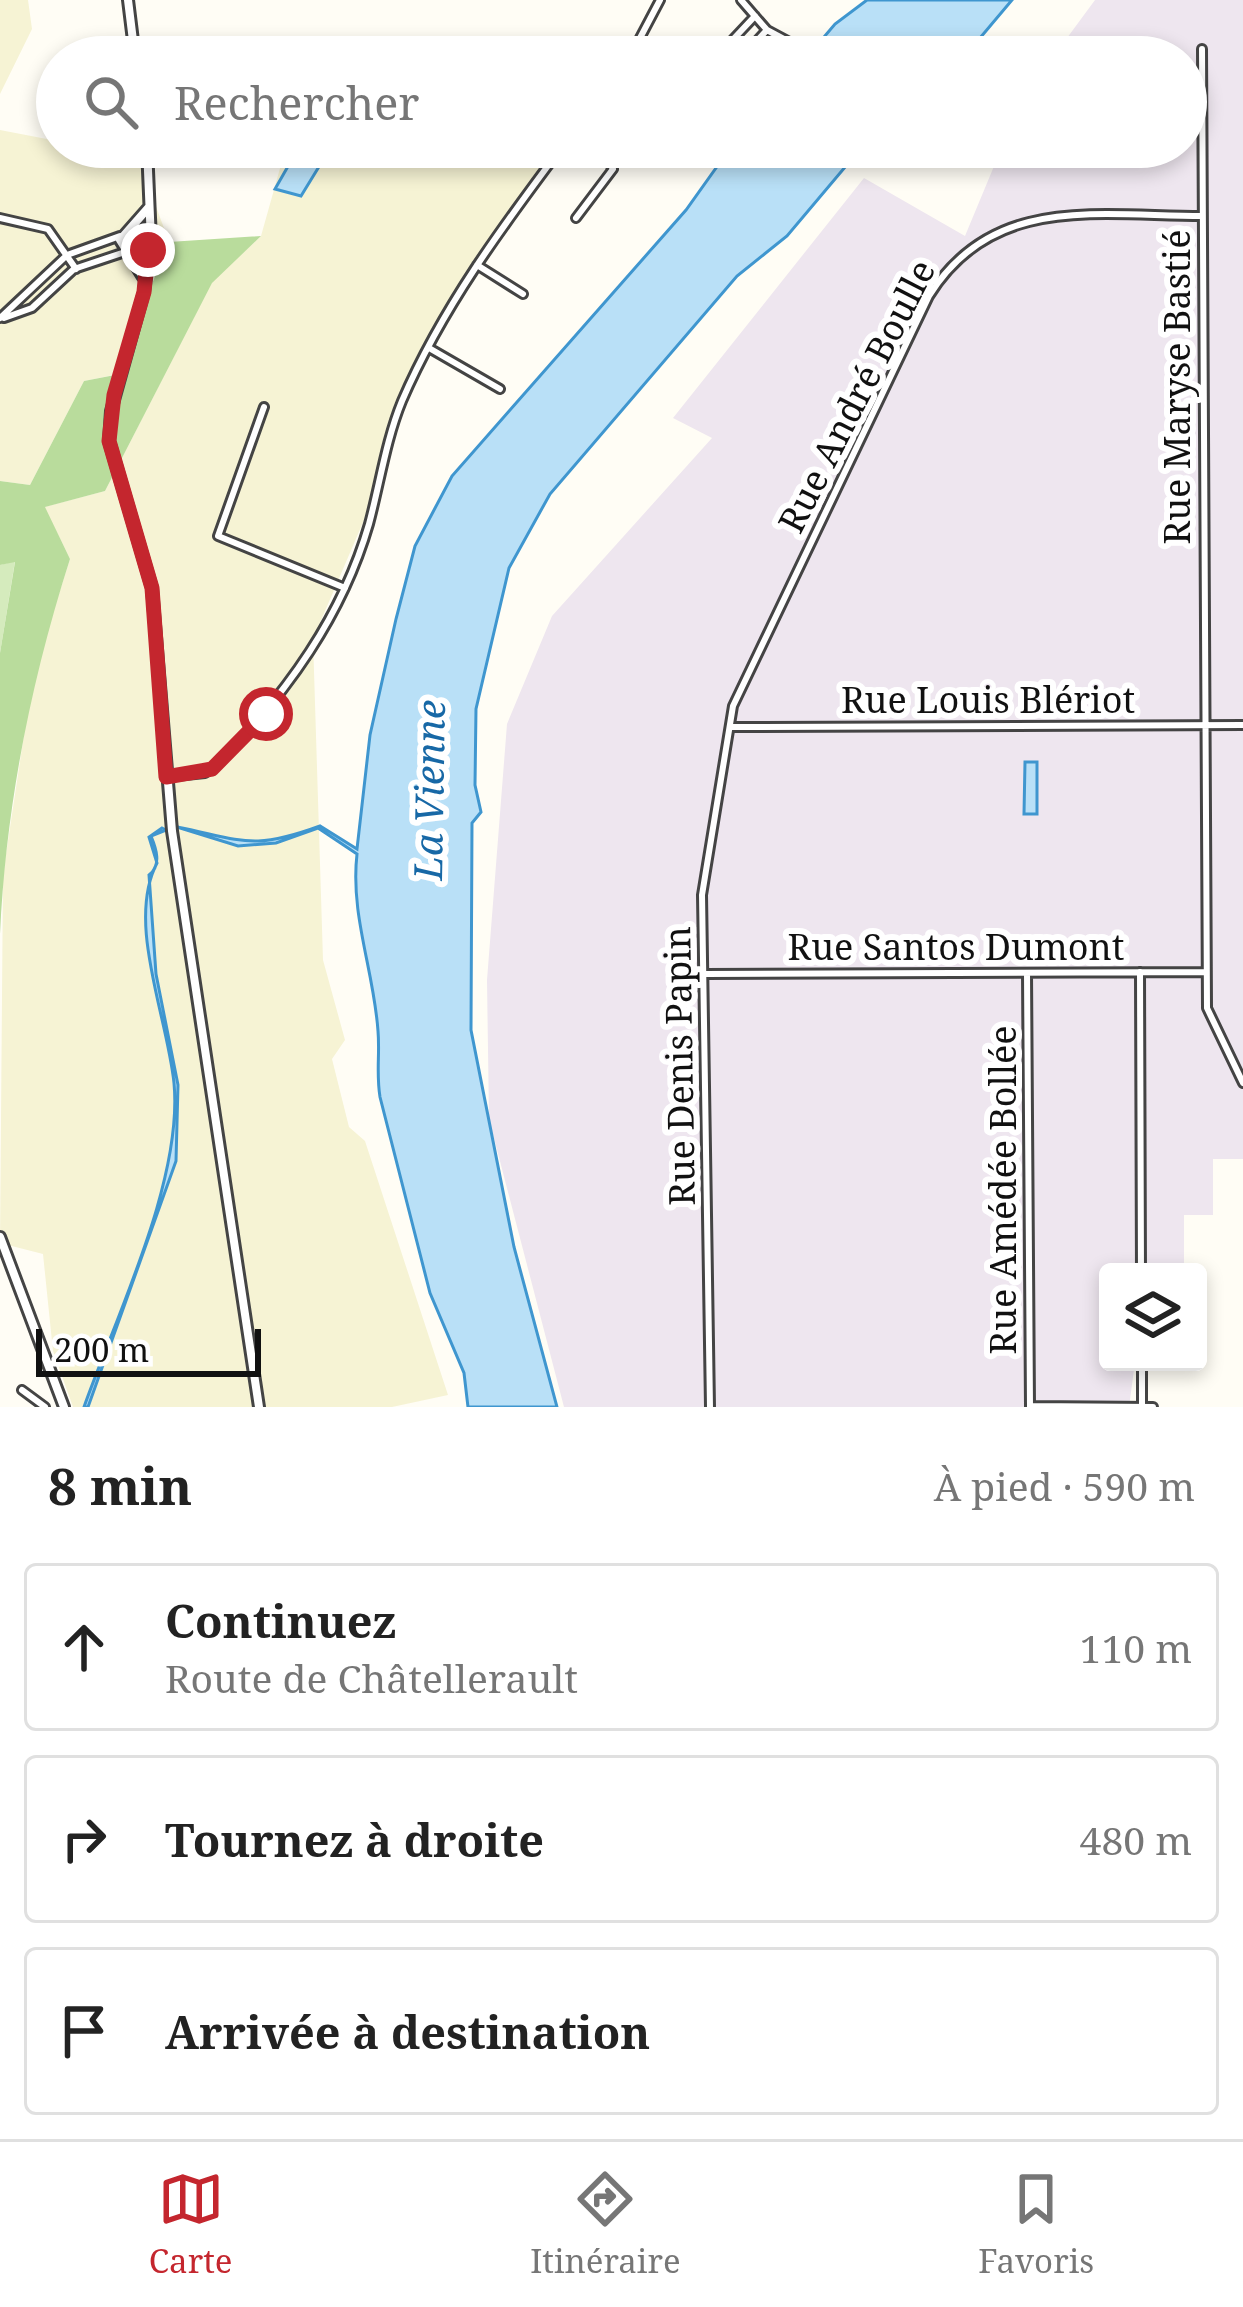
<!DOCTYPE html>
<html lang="fr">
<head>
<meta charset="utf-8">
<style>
	:root { --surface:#fff; --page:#f6f6f6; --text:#222; --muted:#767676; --line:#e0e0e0; --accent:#c4262e }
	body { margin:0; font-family:"Noto Serif",serif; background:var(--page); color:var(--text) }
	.controls { position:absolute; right:36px; bottom:36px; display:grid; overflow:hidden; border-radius:12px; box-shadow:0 6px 18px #0003 }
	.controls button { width:108px; height:108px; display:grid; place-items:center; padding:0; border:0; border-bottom:3px solid var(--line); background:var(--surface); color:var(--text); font:60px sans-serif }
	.scale { position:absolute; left:36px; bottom:30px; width:225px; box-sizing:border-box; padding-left:12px; border:6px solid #111; border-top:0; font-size:33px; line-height:42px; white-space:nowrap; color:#111; -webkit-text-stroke:9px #fff; paint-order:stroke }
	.stop { position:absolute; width:36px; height:36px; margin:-27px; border:9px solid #c4262e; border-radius:50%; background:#fff }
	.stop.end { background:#c4262e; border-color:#fff; box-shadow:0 3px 12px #0008 }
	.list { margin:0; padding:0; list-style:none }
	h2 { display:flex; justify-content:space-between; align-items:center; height:156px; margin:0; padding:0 48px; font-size:51px }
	h2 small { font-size:39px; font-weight:400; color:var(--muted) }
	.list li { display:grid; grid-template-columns:78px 1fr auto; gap:36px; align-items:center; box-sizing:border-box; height:168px; margin:0 24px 24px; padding:0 24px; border:3px solid var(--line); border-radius:12px }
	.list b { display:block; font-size:45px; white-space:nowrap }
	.list p { margin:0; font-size:39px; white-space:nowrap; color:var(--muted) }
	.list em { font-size:39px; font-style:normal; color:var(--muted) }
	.icon { flex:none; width:66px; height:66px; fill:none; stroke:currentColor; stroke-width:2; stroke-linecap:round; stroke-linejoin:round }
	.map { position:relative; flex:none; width:1243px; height:1407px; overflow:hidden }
	.search { position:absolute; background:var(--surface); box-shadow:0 6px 18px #0003; left:36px; right:36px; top:36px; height:132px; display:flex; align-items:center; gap:30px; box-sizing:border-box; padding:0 42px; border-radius:66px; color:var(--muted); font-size:45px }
	.sheet { height:732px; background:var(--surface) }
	nav { display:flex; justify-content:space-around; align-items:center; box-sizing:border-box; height:168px; border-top:3px solid var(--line); background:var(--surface); font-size:33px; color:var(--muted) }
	nav a { display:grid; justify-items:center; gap:6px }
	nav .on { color:var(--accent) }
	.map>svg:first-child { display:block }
	.industrial { fill:#eee6ef }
	.farmland { fill:#f6f3d4 }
	.green { fill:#d5ebbd }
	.forest { fill:#b9dc9c }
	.water { fill:#b9e0f7; stroke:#3f96cf; stroke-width:3 }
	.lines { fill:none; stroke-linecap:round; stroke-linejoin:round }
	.minor-casing { stroke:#444; stroke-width:12 }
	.tertiary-casing { stroke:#444; stroke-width:14 }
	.minor { stroke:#fff; stroke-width:6 }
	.tertiary { stroke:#fff; stroke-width:8 }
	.route { stroke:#c4262e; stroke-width:15 }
	.labels { text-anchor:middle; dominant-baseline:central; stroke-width:12; stroke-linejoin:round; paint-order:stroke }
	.street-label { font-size:36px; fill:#111; stroke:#fff }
	.water-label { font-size:39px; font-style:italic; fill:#1768a6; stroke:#fff }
</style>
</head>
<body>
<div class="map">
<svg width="1243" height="1407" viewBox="0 0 1243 1407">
	<rect width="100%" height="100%" fill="#fffdf5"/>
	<path class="industrial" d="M1095,0H1243V1159H1213V1215H1184V1263H1135V1272H1108V1362H1135L1129,1407H564L489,1119L487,980L507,724L552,616L712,438L673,418L864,178L965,236L1002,147H1186V57H1053Z"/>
	<path class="farmland" d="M0,0H28L32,29L0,94Z
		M0,130L57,141V147L138,157L169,242L114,375L84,381L30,485L0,481Z
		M286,147H513L540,168L399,397L364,520L313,639L323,960L345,1040L332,1059L349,1127L365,1141L448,1395L392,1407H73L53,1351L43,1254L0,1243L3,874L33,675L70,559L44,507L105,491L212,282L261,236Z"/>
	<path class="green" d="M15,561L0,653V565Z"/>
	<path class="forest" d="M261,236L212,283L105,491L45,507L70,559C31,681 6,805 0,934V653L15,562L0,565V481L30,485L84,381L115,375L169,242Z"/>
	<path class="water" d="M867,0H1012L964,57H807L835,24Z
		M299,147H331L301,196L275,189Z
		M731,147H862L787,236L737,276L550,494L509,568L476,709L475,785L481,812L472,823L471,1030L514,1247L557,1407H468L464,1373L430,1293L380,1097C376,1073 380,1054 378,1031C374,971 350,915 357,854L318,828L276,843L238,846L177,827C243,840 252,851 320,826L357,849L370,735L396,619L415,546L452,476L686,210Z
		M1025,762H1037V814H1024Z
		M162,828L166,830L151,836C156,848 162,865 149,875L156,974L178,1085L176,1161L88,1407H84C117,1314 183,1180 174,1083C167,1015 126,922 157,863L149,837Z"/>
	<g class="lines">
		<defs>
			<path id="minor" d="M741,0L767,30L742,57
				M767,30L795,45
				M1202,49L1207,1008L1243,1083
				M630,57L660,0
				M734,57L725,48L755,16
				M0,218L48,229L76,269
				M576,218L613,169L599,147
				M477,265L523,294
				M0,318L67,255L120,236
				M4,318L32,308L74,269L125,252
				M429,348L500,389
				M264,407L218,536L345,588
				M733,727L1243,725
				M166,777L205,773L221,761C287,692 342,617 369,524C380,483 386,440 402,401C442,308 502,227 562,147
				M1140,972L1141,1272
				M1027,973L1030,1406L1153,1407
				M706,974L1206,972
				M1142,1362V1403
				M22,1390L45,1407
				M710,1407L702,895L733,706L929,296C992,194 1098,216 1202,216"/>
			<path id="tertiary" d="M128,0L135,57
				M147,147L151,241L144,292L111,411L109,441L152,588L172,831L259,1407
				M143,277L120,240L149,207
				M0,1237L64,1407"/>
		</defs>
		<use href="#minor" class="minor-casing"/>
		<use href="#tertiary" class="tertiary-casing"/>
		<use href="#minor" class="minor"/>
		<use href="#tertiary" class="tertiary"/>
	</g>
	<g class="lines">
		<path class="route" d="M148,250L144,292L114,395L109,441L152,588L166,777L212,769L266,714"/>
	</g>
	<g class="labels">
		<g class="street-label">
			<text transform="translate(1176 387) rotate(-90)">Rue Maryse Bastié</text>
			<text transform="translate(856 396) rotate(-63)">Rue André Boulle</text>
			<text x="988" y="699">Rue Louis Blériot</text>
			<text x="956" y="946">Rue Santos Dumont</text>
			<text transform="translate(679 1066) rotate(-91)">Rue Denis Papin</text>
			<text transform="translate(1002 1190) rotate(-90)">Rue Amédée Bollée</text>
		</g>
		<g class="water-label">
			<text transform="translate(428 790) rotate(-89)">La Vienne</text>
		</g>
	</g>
</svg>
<div class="controls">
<button><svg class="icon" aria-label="layers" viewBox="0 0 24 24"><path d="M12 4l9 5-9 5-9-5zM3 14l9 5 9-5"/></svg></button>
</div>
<div class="scale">200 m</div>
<div class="stop" style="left:266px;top:714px"></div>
<div class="stop end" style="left:148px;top:250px"></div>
<div class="search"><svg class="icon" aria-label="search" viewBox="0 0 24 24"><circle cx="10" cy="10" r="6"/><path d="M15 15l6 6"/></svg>Rechercher</div>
</div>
<section class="sheet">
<h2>8 min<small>À pied · 590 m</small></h2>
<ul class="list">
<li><svg class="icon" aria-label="ahead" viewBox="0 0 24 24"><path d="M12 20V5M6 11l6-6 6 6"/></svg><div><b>Continuez</b><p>Route de Châtellerault</p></div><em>110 m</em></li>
<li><svg class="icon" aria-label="right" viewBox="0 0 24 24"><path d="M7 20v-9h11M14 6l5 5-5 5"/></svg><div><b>Tournez à droite</b></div><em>480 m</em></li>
<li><svg class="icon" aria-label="arrive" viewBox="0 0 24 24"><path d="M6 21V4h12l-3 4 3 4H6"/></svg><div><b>Arrivée à destination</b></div></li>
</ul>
</section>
<nav>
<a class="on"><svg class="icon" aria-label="map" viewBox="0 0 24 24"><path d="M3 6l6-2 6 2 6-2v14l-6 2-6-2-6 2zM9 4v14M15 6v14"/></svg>Carte</a>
<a><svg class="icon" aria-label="directions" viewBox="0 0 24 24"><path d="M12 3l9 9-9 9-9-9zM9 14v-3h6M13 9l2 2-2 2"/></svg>Itinéraire</a>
<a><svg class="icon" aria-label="saved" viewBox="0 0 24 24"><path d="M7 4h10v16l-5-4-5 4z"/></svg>Favoris</a>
</nav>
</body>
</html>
